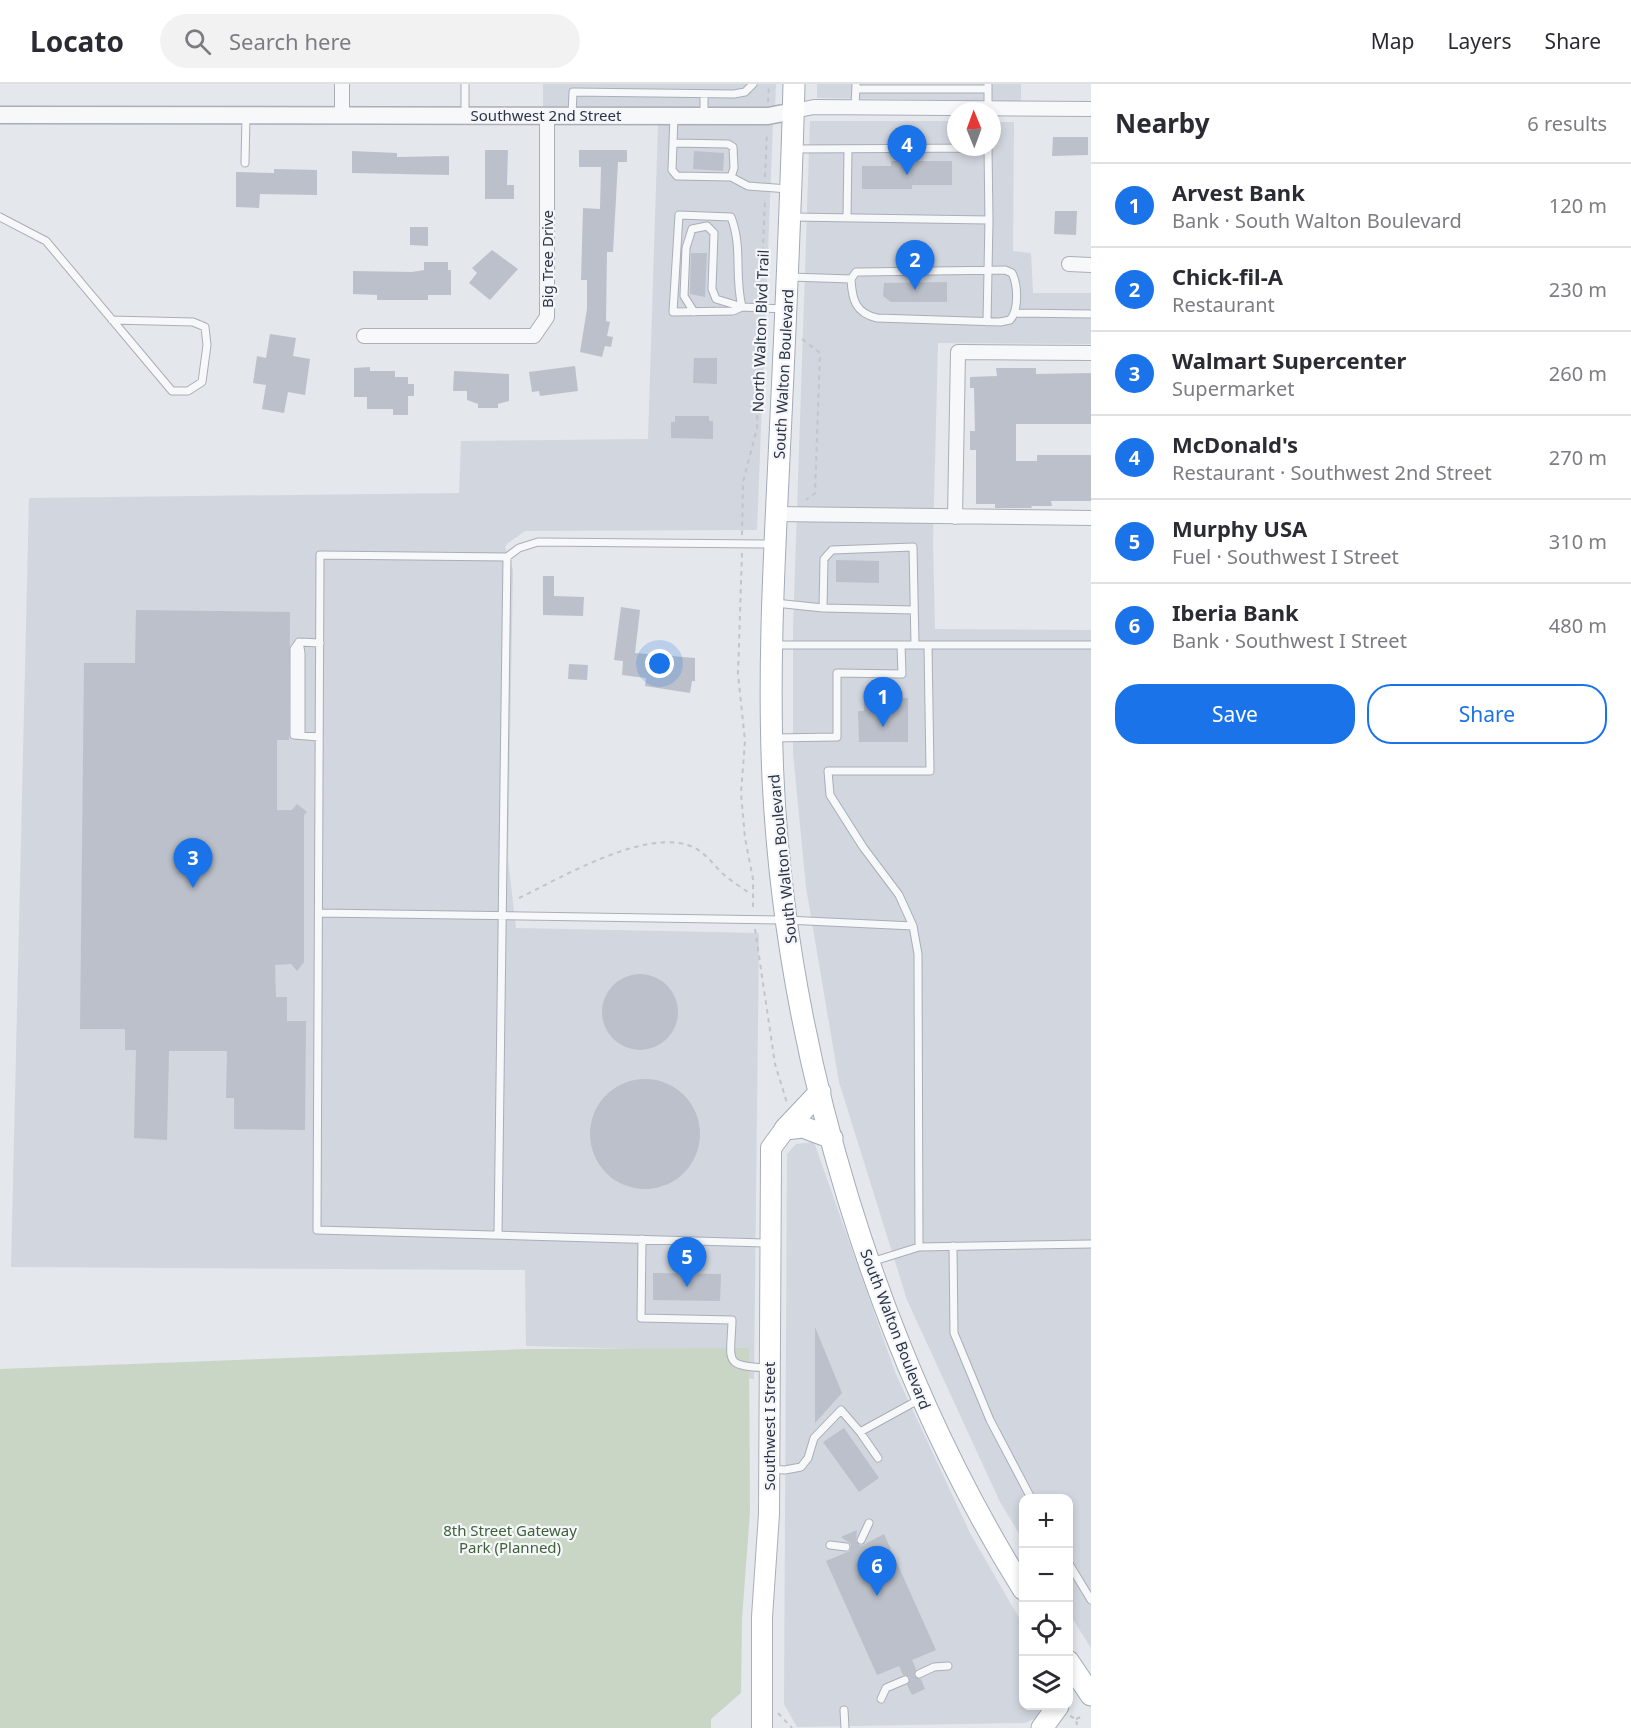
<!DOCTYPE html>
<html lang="en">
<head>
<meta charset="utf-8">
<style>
	:root { --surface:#fff; --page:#f2f2f3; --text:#2b2b33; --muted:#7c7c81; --line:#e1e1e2; --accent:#1a73e8 }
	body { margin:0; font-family:"Noto Sans",sans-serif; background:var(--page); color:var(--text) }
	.controls { position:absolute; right:18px; bottom:18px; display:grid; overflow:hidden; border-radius:12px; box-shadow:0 3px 9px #0003 }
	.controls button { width:54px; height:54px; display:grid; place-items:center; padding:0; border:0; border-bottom:2px solid var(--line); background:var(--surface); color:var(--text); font:30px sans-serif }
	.compass { position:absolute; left:947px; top:18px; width:54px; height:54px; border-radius:50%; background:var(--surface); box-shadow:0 3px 9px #0003; rotate:359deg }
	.you { position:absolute; left:660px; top:580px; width:21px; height:21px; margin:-15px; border:4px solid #fff; border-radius:50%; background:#1a73e8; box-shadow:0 0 0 9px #1a73e833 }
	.badge { display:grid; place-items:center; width:39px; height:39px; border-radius:50%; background:var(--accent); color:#fff; font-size:20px; font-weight:700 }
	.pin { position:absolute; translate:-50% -50px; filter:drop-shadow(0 2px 3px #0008) }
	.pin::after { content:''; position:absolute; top:32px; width:21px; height:18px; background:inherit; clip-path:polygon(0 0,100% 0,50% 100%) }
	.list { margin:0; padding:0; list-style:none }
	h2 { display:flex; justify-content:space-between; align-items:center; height:78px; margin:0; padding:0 24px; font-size:26px }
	h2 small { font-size:20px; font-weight:400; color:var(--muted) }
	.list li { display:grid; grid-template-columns:39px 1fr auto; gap:18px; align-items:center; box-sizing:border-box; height:84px; padding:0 24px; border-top:2px solid var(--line) }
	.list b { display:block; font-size:22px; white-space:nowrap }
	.list p { margin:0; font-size:20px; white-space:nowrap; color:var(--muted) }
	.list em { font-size:20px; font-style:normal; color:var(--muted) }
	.actions { display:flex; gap:12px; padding:18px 24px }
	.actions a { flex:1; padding:14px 0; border:2px solid var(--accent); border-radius:24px; text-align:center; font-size:21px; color:var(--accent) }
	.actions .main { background:var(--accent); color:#fff }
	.icon { flex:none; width:33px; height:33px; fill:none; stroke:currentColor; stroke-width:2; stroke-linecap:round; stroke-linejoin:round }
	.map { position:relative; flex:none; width:1091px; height:1644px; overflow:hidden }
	header { display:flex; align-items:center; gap:36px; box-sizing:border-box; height:84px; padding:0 30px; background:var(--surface); border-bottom:2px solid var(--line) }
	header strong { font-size:28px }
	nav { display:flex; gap:33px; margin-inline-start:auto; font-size:21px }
	.search { width:420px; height:54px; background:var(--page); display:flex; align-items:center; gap:15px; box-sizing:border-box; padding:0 21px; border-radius:33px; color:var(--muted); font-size:22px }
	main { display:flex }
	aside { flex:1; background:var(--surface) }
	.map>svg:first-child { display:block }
	.built { fill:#d2d6de }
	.green { fill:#c9d6c5 }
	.building { fill:#bbc0ca }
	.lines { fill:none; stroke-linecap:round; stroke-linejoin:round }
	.service-casing { stroke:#a9aeb7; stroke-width:9 }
	.minor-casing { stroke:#a9aeb7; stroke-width:16 }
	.tertiary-casing { stroke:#a9aeb7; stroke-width:19 }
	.secondary-casing { stroke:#a9aeb7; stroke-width:22 }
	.primary-casing { stroke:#a3abb8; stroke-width:23 }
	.path { stroke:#c2c5cb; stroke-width:2; stroke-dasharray:4.5 4.5; stroke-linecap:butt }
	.service { stroke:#f7f8fa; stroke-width:7 }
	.minor { stroke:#f7f8fa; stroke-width:14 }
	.tertiary { stroke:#f7f8fa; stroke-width:16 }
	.secondary { stroke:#fff; stroke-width:20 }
	.primary { stroke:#fff; stroke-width:21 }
	.labels { text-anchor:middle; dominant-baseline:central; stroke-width:4.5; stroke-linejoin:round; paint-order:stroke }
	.street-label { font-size:15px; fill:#2b3445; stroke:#f4f6f9 }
	.park-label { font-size:15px; fill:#3f6138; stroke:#f4f6f9 }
</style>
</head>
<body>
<header>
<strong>Locato</strong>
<div class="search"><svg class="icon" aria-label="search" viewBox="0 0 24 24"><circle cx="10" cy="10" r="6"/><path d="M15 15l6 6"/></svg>Search here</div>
<nav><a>Map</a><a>Layers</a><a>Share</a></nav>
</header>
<main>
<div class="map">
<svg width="1091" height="1644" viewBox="0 0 1091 1644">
	<rect width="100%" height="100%" fill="#e4e7ec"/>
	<path class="built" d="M543,0H776L775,25L543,26Z
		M817,0H1021V17L817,14Z
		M810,37H956V63H992V38H1014L1013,167L1031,169L1033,209H1091V260L938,259L933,456L935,545L1091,546V1564L1069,1529L1068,1414H1023V1456L1000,1418L907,1216L839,998L806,803L793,669V546Z
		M658,41H773L757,446L525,447L508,459L505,463L513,486L508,775L516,844L759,849L754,1295L714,1292V1267L526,1262L525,1186L11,1183L29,414L459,409L461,357L648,355Z
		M814,1058L895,1288L970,1449L1023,1541V1622H1049L1039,1633L1025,1639L797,1643L784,1620L787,1070L796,1060Z"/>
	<path class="green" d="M749,1264L750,1428L742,1535L741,1609L711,1635V1644H0V1285L527,1265Z"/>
	<path class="building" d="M1053,53H1088V71L1052,72Z
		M485,66H508L507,101H514V115H485Z
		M579,66H627V78H618L613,168H607L606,237L610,238L607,252L613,253L611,263L605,262L602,273L580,268L587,225V196H581L583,124L600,125L601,83H579Z
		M352,67L397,69V73L449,72V91L352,89Z
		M694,67L724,69L723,87L693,85Z
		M891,77H952V101H912V105H862V82H891Z
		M274,85L317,86V111L260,110L259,124L236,123V88L274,89Z
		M1055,127H1077L1076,151L1054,150Z
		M410,143H428V162L410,161Z
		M492,166L518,185L490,216L469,199L477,189L472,184Z
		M691,169H707L705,213L690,210Z
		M424,178H448V186H451V211H428V216H377V211L353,210V187L412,188L424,186Z
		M947,198V218H891L883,212L884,199Z
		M270,250L296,254L293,272L310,275L305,311L288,308L284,329L262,325L266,301L253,299L257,272L266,274Z
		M694,274H717V300L693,299Z
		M575,282L578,307L540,312L539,307L532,308L529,288Z
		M370,283V287H395V293H408V300H414V312H408V331H393V325H367V313H354V284Z
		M996,284H1036V290L1091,289V340H1016V377H1037V371H1091V417H1051L1052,422H1031L1032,424H995V420H976V366H970V347H975L974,304H970V293L997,292Z
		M454,287L509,290V317L498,320V324H478V320L467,316V307H453Z
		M675,332H709V337H713V355L671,354V338H675Z
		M836,476L879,477V499L836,498Z
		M543,492H554V512L584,513L583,532L543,531Z
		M621,523L640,526L635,569L695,574V597H692L690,609L645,602L646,594L622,591L623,577L614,576Z
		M136,526L290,528L289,656H277V726H292L297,720L307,728L304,731V878L297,887L291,880L275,881L276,913H287V937H306L305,1046L234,1045V1014H226L227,967H169L167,1056L134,1054L136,966H125V945H80L84,579H135Z
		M569,580L588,581L587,596L568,595Z
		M864,614H908V658H859L858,627H864Z
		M602 928a38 38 0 1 1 76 0a38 38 0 1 1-76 0Z
		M590 1050a55 55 0 1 1 110 0a55 55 0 1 1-110 0Z
		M653,1189L721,1190L720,1217L653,1216Z
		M815,1243L842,1309L815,1339Z
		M844,1344L879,1394L859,1408L823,1358Z
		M857,1446L856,1457L861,1462L884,1450L936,1566L912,1576L916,1585L914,1592L921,1595L925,1605L912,1611L907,1601L910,1593L903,1591L899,1582L877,1591L826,1477L850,1467L851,1460L841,1453Z"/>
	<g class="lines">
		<defs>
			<path id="service" d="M856,5H988
				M704,10V31
				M855,23L856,0
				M988,24V0
				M465,30V0
				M572,31L573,8L734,10L745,8L753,0
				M674,32L672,86L677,92L731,93L734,84L733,63L728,60L674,59
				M245,79L246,31
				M731,93L748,102L788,105
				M0,133L46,157L172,307H188L202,298L207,261L205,243L193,238L112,236
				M792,133L989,136L988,64L794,65
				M847,134L848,65
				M790,193L851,195L856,188H861L1005,186L1012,189C1018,201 1019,226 1010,236L1000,238L877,234C855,229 852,215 851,195
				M742,223L733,227L673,228L679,131L731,133C743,164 734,191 742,223L784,225
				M694,228L684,212L686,164L692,145L707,142L714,149L712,205L716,215L742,223
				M1014,229L1091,230
				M987,238L989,136
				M775,519L823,524L914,526
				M823,524L824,475L832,466L913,463L915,561
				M299,558L301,569V651
				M774,561H1091
				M319,653L294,651V565L299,558L320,559
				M773,654L837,653V589L902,590L901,561
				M319,829L786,836L913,842
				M498,1149L507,473
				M642,1155L641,1234L732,1236C731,1278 722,1282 768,1284
				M768,1159L317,1146L320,471L507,473L519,464L538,458L772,460
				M953,1162L954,1249L990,1336L1031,1414
				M919,1163L918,870L913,842L899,811L863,763L830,711L828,687H930L928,561
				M871,1178L919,1163L1091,1160
				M860,1348L878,1374
				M770,1385L785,1386L801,1383L808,1374L814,1354L841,1326L860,1348L920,1315
				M861,1456L869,1439
				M830,1461L846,1463
				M1068,1478L1091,1516
				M919,1590L934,1583L948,1582
				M881,1615L886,1604L905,1596
				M844,1626L845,1644"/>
			<path id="minor" d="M342,0V31
				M794,27L814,23L1091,25
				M1069,180L1091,181
				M364,252H534L547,233V31
				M776,430L1091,434
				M955,433L958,268L1091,269"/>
			<path id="tertiary" d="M0,31L768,32L794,27"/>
			<path id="secondary" d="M762,1644V1533L769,1430L771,1075V1064L785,1045"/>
			<path id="primary" d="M794,0C791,125 785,249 779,374C774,480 768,587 773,694C786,968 877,1271 1023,1505
				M785,1045L820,1008
				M785,1045L803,1043L832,1054
				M1068,1577L1091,1611
				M1042,1644L1058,1622"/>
		</defs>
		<use href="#service" class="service-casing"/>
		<use href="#minor" class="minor-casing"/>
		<use href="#tertiary" class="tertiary-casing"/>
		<use href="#secondary" class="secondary-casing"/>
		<use href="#primary" class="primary-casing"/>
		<path class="path" d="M768,18L769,0
			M765,93L767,48
			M761,213L765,114
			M802,255L820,269L815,409L806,416
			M742,451L743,398L757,344L760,234
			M742,469L738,590L745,657L741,709L745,754L753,795V824
			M519,814C561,794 649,741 695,764C706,770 713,780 722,789C731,797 742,804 751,810
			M755,845L775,980L787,1019
			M778,1629L792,1644
			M1070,1632L1076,1635L1077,1641
			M1076,1635L1083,1632"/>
		<use href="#service" class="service"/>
		<use href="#minor" class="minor"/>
		<use href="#tertiary" class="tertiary"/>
		<use href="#secondary" class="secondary"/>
		<use href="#primary" class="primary"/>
	</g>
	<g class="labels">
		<g class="street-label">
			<text x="546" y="31">Southwest 2nd Street</text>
			<text transform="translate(547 175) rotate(-90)">Big Tree Drive</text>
			<text transform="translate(760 247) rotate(-88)">North Walton Blvd Trail</text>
			<text transform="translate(783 290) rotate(-87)">South Walton Boulevard</text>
			<text transform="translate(782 775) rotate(-96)">South Walton Boulevard</text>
			<text transform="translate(896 1245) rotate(69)">South Walton Boulevard</text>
			<text transform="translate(769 1342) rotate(-90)">Southwest I Street</text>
		</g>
		<g class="park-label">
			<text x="510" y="1446">8th Street Gateway<tspan x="510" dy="17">Park (Planned)</tspan></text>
		</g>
	</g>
</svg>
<div class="controls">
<button>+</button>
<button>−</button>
<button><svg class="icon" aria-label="locate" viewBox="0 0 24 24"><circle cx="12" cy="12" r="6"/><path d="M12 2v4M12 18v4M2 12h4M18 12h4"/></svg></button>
<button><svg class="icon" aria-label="layers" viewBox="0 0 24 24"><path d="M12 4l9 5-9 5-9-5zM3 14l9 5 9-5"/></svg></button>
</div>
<svg class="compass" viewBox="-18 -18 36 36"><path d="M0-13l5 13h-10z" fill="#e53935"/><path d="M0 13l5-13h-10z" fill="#7c7c81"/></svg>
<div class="you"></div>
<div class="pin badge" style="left:883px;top:643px">1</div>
<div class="pin badge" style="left:915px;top:206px">2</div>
<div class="pin badge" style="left:193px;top:804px">3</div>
<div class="pin badge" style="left:907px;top:91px">4</div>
<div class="pin badge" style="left:687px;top:1203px">5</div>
<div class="pin badge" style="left:877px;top:1512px">6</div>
</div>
<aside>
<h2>Nearby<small>6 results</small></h2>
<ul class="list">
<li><span class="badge">1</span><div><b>Arvest Bank</b><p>Bank · South Walton Boulevard</p></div><em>120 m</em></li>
<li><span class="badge">2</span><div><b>Chick-fil-A</b><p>Restaurant</p></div><em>230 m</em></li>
<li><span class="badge">3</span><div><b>Walmart Supercenter</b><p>Supermarket</p></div><em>260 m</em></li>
<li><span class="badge">4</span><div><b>McDonald's</b><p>Restaurant · Southwest 2nd Street</p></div><em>270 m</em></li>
<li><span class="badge">5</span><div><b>Murphy USA</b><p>Fuel · Southwest I Street</p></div><em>310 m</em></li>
<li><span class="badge">6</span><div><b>Iberia Bank</b><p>Bank · Southwest I Street</p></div><em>480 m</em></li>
</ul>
<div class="actions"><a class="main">Save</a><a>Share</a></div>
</aside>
</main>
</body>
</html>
